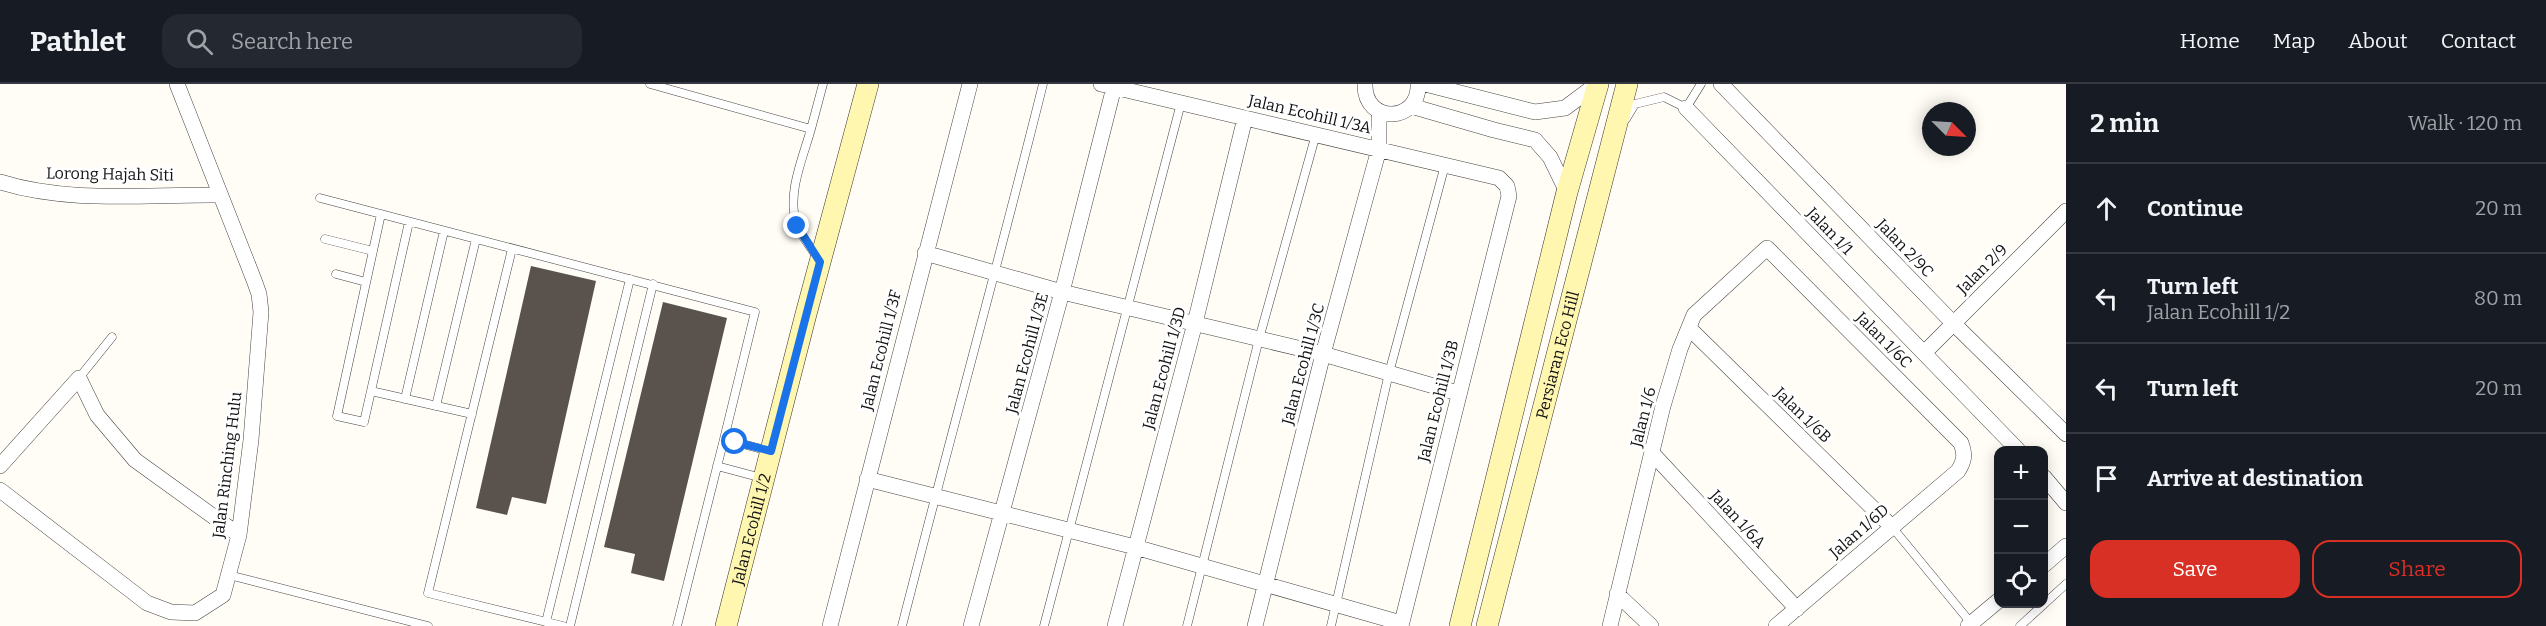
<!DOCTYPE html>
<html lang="en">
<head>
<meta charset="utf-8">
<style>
	:root { --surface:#171b24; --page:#242831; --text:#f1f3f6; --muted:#9ea1a6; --line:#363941; --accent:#d93025 }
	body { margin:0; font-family:Bitter,serif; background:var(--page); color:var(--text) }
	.controls { position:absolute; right:18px; bottom:18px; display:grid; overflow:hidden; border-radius:12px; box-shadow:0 3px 15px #0003 }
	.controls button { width:54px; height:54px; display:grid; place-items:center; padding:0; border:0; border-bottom:2px solid var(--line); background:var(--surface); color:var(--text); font:30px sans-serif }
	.compass { position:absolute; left:1922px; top:18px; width:54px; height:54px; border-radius:50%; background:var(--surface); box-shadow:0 3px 15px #0003; rotate:114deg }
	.stop { position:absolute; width:18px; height:18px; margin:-14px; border:4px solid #1a73e8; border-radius:50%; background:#fff }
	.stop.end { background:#1a73e8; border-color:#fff; box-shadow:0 2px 6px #0008 }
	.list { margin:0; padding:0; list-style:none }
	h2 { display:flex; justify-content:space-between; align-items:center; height:78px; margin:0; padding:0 24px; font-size:26px }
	h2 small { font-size:20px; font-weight:400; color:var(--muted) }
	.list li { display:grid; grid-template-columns:39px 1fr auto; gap:18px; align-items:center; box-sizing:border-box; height:90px; padding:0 24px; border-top:2px solid var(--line) }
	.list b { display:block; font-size:22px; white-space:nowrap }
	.list p { margin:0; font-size:20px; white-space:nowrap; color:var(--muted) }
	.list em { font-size:20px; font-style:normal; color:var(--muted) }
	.actions { display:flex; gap:12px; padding:18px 24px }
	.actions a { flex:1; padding:14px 0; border:2px solid var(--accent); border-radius:18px; text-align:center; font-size:21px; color:var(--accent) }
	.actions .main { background:var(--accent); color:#fff }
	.icon { flex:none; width:33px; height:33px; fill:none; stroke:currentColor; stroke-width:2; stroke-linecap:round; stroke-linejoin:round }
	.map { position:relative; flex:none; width:2066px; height:542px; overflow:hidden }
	header { display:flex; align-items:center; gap:36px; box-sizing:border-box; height:84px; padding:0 30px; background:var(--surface); border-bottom:2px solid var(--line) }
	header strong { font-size:28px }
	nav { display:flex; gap:33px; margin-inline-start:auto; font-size:21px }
	.search { width:420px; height:54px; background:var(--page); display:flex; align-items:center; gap:15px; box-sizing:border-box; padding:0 21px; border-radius:18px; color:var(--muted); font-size:22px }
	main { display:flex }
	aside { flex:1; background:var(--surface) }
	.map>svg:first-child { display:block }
	.building { fill:#5a524d }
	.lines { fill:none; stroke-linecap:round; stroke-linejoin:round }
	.lane-casing { stroke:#444; stroke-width:9 }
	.street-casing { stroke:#444; stroke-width:16 }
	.secondary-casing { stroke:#333; stroke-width:22 }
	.lane { stroke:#fff; stroke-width:8 }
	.street { stroke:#fff; stroke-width:15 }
	.secondary { stroke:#fff6b0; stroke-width:21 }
	.route { stroke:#1a73e8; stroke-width:8 }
	.labels { text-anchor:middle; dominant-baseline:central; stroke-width:6; stroke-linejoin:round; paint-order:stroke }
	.street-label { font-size:16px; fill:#111; stroke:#fff }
</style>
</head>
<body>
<header>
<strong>Pathlet</strong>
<div class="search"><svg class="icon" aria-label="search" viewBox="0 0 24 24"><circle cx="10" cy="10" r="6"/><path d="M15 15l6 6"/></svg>Search here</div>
<nav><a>Home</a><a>Map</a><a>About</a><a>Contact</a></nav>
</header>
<main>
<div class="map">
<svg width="2066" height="542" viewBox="0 0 2066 542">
	<rect width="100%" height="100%" fill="#fffdf5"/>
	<path class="building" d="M531,182L596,197L546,420L512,413L507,431L476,424Z
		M663,218L727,234L664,497L631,489L635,470L604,463Z"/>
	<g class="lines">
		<defs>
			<path id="lane" d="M650,0L811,45C803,74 786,111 797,141C801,152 811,163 817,173
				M1626,35L1635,20L1664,13L1686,24L1701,0
				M811,45L823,0
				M320,114L755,228L724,355L769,367
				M409,138L371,307L472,330
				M325,155L373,167
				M512,165L428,509L563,542
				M336,190L366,198
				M79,294L112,253
				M371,307L364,338L337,332L381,130
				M405,315L444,147
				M436,322L476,155
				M717,382L762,394
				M1892,443L1971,539
				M229,491L428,542
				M546,538L630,195
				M570,542L653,200
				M677,542L724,355
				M902,542C948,361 998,181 1043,0
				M1044,542L1181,19
				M1187,542L1259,255L1316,50
				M1331,542L1389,289L1445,81
				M2020,542L2066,500"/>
			<path id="street" d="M1101,0L1499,94L1507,102L1509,112L1401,542
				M1365,0C1364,41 1420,39 1418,0
				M1425,0L1535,28L1565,24L1597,0
				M1721,0L1953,239L2066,350
				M1411,22L1494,46L1535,56L1550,73L1567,108
				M1686,24L2018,366
				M0,98C70,120 147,110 219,111
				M925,169L1062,208L1323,270L1458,309
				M1689,244L1892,443
				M1924,269L2066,127
				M1652,369L1797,525
				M0,382L79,294L97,331L135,376L239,451
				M2044,393L2066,419
				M867,395L1135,463L1401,539
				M0,406L147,519L171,528L195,529L223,511L239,451L251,356L261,228L259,210L254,196L177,0
				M2044,481L2066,462
				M1617,510L1651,542
				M830,542L970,0
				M971,542L1062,208L1114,3
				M1115,542L1195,239L1245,34
				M1255,542L1323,270L1379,65V28
				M1610,542L1663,322L1680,265L1694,231L1767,164L1961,359C1965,370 1965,376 1958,387L1776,542
				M1968,542L1998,517"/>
			<g id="secondary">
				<path id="s1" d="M726,542L806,230L868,0"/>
				<path d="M1460,542L1567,108L1598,0"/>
				<path id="s2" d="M1487,542L1627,0"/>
			</g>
		</defs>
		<use href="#lane" class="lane-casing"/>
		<use href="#street" class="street-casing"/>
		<use href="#secondary" class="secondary-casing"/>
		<use href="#lane" class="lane"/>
		<use href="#street" class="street"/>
		<use href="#secondary" class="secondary"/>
	</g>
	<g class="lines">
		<path class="route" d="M735,358L771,367L820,178L797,142"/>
	</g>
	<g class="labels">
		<g class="street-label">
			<text transform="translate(1310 30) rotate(13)">Jalan Ecohill 1/3A</text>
			<text transform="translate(110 90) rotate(1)">Lorong Hajah Siti</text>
			<text transform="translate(1830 147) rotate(46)">Jalan 1/1</text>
			<text transform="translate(1905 164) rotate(46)">Jalan 2/9C</text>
			<text transform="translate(1982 185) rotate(-45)">Jalan 2/9</text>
			<text transform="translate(1884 256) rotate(45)">Jalan 1/6C</text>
			<text transform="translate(881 266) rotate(-76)">Jalan Ecohill 1/3F</text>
			<text transform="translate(1027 269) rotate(-75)">Jalan Ecohill 1/3E</text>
			<text stroke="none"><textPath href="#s2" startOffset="280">Persiaran Eco Hill</textPath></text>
			<text transform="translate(1303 280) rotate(-75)">Jalan Ecohill 1/3C</text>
			<text transform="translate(1164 284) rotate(-75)">Jalan Ecohill 1/3D</text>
			<text transform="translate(1438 317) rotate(-76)">Jalan Ecohill 1/3B</text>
			<text transform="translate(1803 331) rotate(44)">Jalan 1/6B</text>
			<text transform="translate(1643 333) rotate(-76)">Jalan 1/6</text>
			<text transform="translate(227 381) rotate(-83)">Jalan Rinching Hulu</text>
			<text transform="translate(1738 435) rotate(47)">Jalan 1/6A</text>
			<text stroke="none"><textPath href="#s1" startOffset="100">Jalan Ecohill 1/2</textPath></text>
			<text transform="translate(1859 447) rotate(-41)">Jalan 1/6D</text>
		</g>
	</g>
</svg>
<div class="controls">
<button>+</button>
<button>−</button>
<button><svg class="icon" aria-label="locate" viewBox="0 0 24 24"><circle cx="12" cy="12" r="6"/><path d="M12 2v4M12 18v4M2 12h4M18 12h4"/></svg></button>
</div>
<svg class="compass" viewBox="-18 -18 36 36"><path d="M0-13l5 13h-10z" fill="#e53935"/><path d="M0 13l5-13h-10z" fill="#9ea1a6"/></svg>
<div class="stop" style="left:735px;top:358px"></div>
<div class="stop end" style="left:797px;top:142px"></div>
</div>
<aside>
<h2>2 min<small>Walk · 120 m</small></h2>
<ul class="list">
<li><svg class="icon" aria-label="ahead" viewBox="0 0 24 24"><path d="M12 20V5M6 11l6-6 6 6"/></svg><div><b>Continue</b></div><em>20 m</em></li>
<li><svg class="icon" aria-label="left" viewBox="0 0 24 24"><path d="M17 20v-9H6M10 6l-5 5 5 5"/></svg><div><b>Turn left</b><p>Jalan Ecohill 1/2</p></div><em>80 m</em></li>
<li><svg class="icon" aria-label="left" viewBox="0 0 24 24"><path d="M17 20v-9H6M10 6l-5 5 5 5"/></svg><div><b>Turn left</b></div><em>20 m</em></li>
<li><svg class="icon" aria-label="arrive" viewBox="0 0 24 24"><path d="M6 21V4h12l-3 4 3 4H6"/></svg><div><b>Arrive at destination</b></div></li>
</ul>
<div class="actions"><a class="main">Save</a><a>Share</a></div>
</aside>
</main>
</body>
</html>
